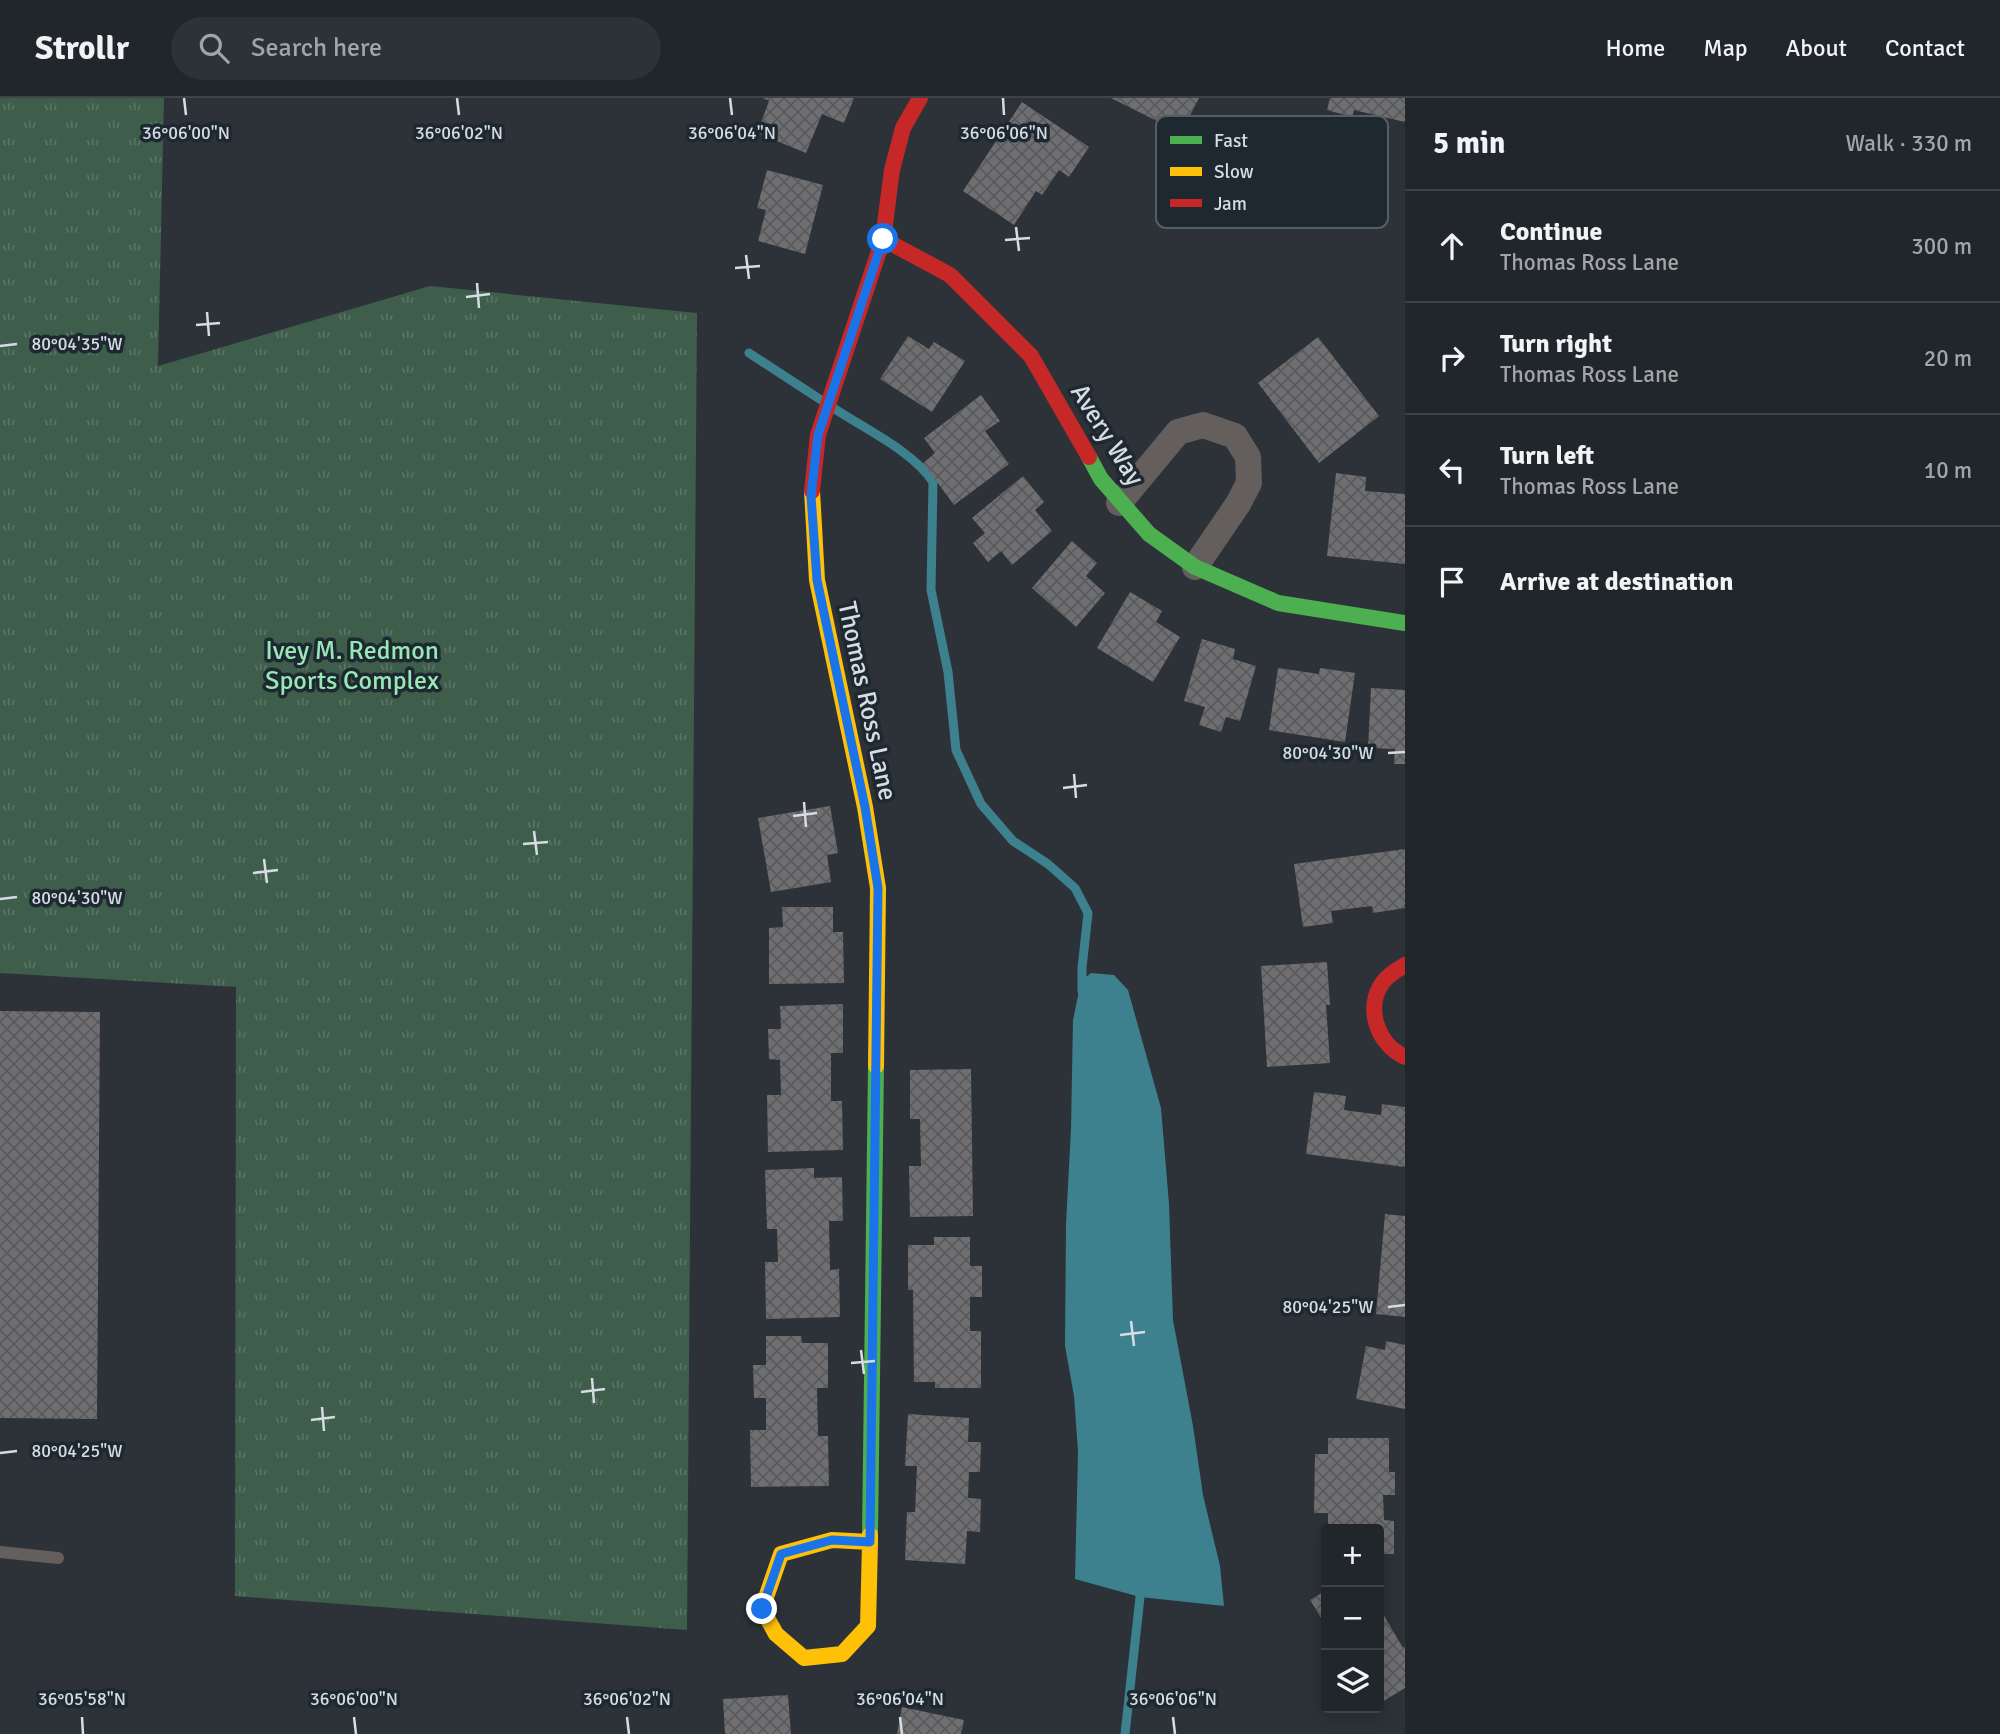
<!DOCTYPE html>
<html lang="en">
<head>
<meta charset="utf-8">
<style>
	:root { --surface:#21262a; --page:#2d3236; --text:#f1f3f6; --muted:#a2a5a8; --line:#3e4347 }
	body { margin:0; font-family:Signika,sans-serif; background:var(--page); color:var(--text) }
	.controls { position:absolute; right:21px; bottom:21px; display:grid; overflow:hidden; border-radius:7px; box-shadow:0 4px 18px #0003 }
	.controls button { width:63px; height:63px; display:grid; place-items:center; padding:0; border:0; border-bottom:2px solid var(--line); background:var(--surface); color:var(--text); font:35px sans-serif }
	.stop { position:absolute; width:21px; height:21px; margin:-16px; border:5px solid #1a73e8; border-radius:50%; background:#fff }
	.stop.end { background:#1a73e8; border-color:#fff; box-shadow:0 2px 7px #0008 }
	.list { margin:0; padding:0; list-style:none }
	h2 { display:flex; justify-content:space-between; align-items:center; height:91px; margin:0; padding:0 28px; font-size:30px }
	h2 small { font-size:23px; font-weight:400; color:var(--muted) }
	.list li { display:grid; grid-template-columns:46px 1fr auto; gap:21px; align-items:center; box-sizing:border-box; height:112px; padding:0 28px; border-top:2px solid var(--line) }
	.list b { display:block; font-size:26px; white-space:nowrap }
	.list p { margin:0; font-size:23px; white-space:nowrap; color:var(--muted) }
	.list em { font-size:23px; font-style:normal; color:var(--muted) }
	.icon { flex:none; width:38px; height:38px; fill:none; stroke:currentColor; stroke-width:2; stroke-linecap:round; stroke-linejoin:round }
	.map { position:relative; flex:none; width:1405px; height:1636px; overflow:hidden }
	header { display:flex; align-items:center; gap:42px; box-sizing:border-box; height:98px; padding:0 35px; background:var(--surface); border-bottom:2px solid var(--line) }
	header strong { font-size:33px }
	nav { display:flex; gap:38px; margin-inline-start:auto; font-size:24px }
	.search { width:490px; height:63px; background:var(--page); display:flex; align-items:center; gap:18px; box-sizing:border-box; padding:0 24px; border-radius:38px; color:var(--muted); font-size:26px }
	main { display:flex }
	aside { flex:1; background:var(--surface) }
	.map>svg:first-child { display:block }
	.park { fill:url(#park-tufts) }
	.water { fill:#3d818e }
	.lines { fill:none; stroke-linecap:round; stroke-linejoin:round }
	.stream { stroke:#3d818e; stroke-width:9 }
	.building { fill:url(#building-cross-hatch) }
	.lane { stroke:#645e5d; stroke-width:12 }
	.street { stroke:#645e5d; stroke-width:26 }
	.fast { stroke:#4caf50; stroke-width:16 }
	.slow { stroke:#ffc107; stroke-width:16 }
	.jam { stroke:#c62828; stroke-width:16 }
	.route { stroke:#1a73e8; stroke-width:9 }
	.ticks { fill:none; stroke:#d6dce3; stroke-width:2.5 }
	.labels { text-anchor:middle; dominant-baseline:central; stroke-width:7; stroke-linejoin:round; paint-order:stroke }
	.street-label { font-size:26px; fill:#d6dce3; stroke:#1e2831 }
	.park-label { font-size:26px; fill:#98e8b6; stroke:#1e2831 }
	.key { fill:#1e2831; stroke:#555e66; stroke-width:2 }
	.key-label { font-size:19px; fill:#d6dce3 }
	.ticks-label { font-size:18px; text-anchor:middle; fill:#d6dce3; stroke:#1e2831; stroke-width:7; stroke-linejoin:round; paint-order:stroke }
</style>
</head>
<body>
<header>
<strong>Strollr</strong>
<div class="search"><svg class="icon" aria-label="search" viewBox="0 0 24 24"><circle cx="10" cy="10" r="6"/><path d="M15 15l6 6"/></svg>Search here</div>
<nav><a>Home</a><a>Map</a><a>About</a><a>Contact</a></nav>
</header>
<main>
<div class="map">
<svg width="1405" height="1636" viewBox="0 0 1405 1636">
	<defs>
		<pattern id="park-tufts" width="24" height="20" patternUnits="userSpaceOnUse" patternTransform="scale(1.75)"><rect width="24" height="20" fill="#3e5d4b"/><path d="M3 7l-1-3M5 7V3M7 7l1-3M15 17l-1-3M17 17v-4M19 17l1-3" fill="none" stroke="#597465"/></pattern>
		<pattern id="building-cross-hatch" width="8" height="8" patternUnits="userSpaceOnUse" patternTransform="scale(1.75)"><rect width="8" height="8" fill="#6f6e71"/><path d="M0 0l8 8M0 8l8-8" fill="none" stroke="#5a5a5d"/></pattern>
	</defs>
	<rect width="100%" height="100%" fill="#2c3238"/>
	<path class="park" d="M0,0H164L158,268L430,188L697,215L687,1532L235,1498L236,889L0,875Z"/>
	<path class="water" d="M1091,875L1114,877L1128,892L1161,1010L1169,1106L1173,1222L1193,1328L1203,1397L1220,1468L1224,1508L1140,1499L1075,1481L1078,1354L1074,1298L1065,1248L1066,1126L1071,1031L1073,922L1081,883Z"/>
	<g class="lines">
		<path class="stream" d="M749,255L821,302
			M835,311C865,331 914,354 933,384L931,492L948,574L956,652L981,706L1013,743L1048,766L1075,790L1088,815L1082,870V893
			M1125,1636L1140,1499L1139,1489"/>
	</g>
	<path class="building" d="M763,0H854L844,25L822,16L806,55L757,35L769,3Z
		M1111,0H1199L1181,35Z
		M1330,0H1405V24L1354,12L1352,19L1327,12Z
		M1022,4L1089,49L1069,79L1059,72L1042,97L1036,93L1014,127L963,93Z
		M767,72L823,87L805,156L758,143L766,112L757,110Z
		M908,238L929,251L934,244L965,263L932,314L880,281Z
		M1318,239L1379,318L1319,365L1258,285Z
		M981,297L1000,323L985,333L1009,366L954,407L923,365L935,355L924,340Z
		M1336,375L1366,379L1365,393L1405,396V466L1327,458Z
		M1023,378L1044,404L1035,412L1052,433L1012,467L1001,453L988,464L973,445L985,435L972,420Z
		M1072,443L1097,465L1086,478L1105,495L1076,529L1032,490Z
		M1130,494L1162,513L1156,524L1180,539L1153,584L1097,550Z
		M1202,541L1235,551L1233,561L1256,568L1240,623L1226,619L1221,634L1199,627L1205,609L1184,603Z
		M1278,570L1319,576L1320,570L1355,575L1345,644L1269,632Z
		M1371,590L1405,592V666H1394L1395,651L1368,650Z
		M830,708L838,755L827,757L831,784L771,794L758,720Z
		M1405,751V810L1373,815L1372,808L1331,813L1333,825L1303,829L1294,766Z
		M782,809H833V834H843L844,885L769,886V830L783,829Z
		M1327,864L1330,907H1326L1330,965L1267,969L1261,868Z
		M843,906V955H831V1003H842L843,1052L768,1054L767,997H781L780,962L769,961L768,931H781L780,908Z
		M0,913L100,914L97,1321L0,1320Z
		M971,971L973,1118L910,1119L909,1068H921L920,1021H910V972Z
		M1314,994L1346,998L1344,1012L1381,1017L1382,1006L1405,1009V1069L1306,1056Z
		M814,1070V1080L842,1079L843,1123H829L830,1172L839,1171L840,1219L766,1221L765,1164H778L777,1131H767L765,1072Z
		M1385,1116L1405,1118V1219L1376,1216Z
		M934,1139H970V1168H982V1199H970V1233H981V1290H935V1284H914L913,1192H908V1147H934Z
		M766,1238H801L802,1245H828V1290H817L818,1338H828L829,1388L751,1389L750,1332H766V1300H754L753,1267H766Z
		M1386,1243L1405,1247V1311L1356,1301L1366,1248L1385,1252Z
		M908,1316L969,1320L968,1344H981L980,1374H969L968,1400L981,1401L980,1434L967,1433L965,1466L905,1462L907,1414H915L917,1368H905Z
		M1328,1340H1389V1374H1395V1397H1383L1384,1422L1394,1423V1456H1379V1431H1328V1415H1314L1315,1356H1328Z
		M1326,1492V1528L1310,1502Z
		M1379,1509L1403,1550L1405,1548V1590L1382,1604L1379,1599Z
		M788,1597L791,1636H725L723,1601Z
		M902,1609L964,1622L961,1636H897Z"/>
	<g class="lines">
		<path class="lane" d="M0,1454L58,1460"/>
		<path class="street" d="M1119,405L1178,334L1203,327L1235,338L1248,359L1249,385L1238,406L1195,469"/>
		<path class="fast" d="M1089,359L1101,381L1149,436L1195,469L1278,505L1405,525
			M870,1437L876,968"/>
		<path class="slow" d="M812,393L817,482L865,709L878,790L876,968
			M870,1444L832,1442L781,1456L762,1511L776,1536L804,1560L842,1556L868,1528L870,1444V1437"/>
		<path class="jam" d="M883,141L950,177L1031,258L1089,359
			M812,393L818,337L883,141L892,72L903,30L920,0
			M1405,867C1397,872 1389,876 1383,884C1364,910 1378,947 1405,959"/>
	</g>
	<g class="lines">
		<path class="route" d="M762,1511L781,1456L832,1442L870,1444L878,790L865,709L817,482L811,398L818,337L883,141"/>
	</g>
	<path class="ticks" d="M184,0L186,17M457,0L459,17M730,0L732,17M1003,0L1004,17M1016,129L1019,153M1005,142L1030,140M746,157L749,181M735,170L760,168M477,185L479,210M466,199L490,196M207,214L209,238M196,227L220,225M0,248L17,246M1388,655L1405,654M1074,676L1076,700M1063,690L1087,687M804,704L806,729M793,718L817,715M534,733L537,757M523,746L548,744M264,761L267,785M253,775L278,772M0,801L17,799M1388,1209L1405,1207M1131,1223L1134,1248M1120,1237L1145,1234M861,1252L864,1276M851,1265L875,1263M592,1280L594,1305M581,1294L605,1291M322,1309L324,1333M311,1322L335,1319M0,1355L17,1353M82,1619L83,1636M354,1619L356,1636M627,1619L629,1636M900,1619L902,1636M1173,1619L1175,1636"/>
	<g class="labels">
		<g class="street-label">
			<text transform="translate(1107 337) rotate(58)">Avery Way</text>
			<text transform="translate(867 603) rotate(78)">Thomas Ross Lane</text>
		</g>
		<g class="park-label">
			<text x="352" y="553">Ivey M. Redmon<tspan x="352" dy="30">Sports Complex</tspan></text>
		</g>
	</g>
	<rect x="1156" y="18" width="232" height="112" rx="10" class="key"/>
	<rect x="1170" y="38" width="32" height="8" fill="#4caf50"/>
	<rect x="1170" y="69" width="32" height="9" fill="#ffc107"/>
	<rect x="1170" y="101" width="32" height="8" fill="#c62828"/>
	<g class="key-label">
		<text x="1214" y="49">Fast</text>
		<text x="1214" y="80">Slow</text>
		<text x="1214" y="112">Jam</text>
	</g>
	<g class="ticks-label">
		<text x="186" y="41">36°06'00"N</text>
		<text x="459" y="41">36°06'02"N</text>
		<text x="732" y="41">36°06'04"N</text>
		<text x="1004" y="41">36°06'06"N</text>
		<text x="77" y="252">80°04'35"W</text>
		<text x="1328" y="661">80°04'30"W</text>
		<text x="77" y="806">80°04'30"W</text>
		<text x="1328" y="1215">80°04'25"W</text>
		<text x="77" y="1359">80°04'25"W</text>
		<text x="82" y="1607">36°05'58"N</text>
		<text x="354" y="1607">36°06'00"N</text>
		<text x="627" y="1607">36°06'02"N</text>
		<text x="900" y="1607">36°06'04"N</text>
		<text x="1173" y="1607">36°06'06"N</text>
	</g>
</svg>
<div class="controls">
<button>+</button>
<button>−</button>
<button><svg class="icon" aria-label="layers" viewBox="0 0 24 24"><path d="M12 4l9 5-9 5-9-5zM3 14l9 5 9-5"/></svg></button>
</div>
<div class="stop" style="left:883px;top:141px"></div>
<div class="stop end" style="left:762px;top:1511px"></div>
</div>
<aside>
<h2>5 min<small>Walk · 330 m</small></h2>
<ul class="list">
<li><svg class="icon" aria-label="ahead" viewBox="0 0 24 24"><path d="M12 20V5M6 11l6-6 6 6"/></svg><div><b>Continue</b><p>Thomas Ross Lane</p></div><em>300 m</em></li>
<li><svg class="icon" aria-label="right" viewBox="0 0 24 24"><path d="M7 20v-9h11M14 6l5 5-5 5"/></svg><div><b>Turn right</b><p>Thomas Ross Lane</p></div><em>20 m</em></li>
<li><svg class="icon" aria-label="left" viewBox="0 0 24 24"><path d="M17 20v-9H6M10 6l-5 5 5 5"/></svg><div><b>Turn left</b><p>Thomas Ross Lane</p></div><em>10 m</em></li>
<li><svg class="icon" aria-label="arrive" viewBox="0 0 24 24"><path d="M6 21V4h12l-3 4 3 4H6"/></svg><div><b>Arrive at destination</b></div></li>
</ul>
</aside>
</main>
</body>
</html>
